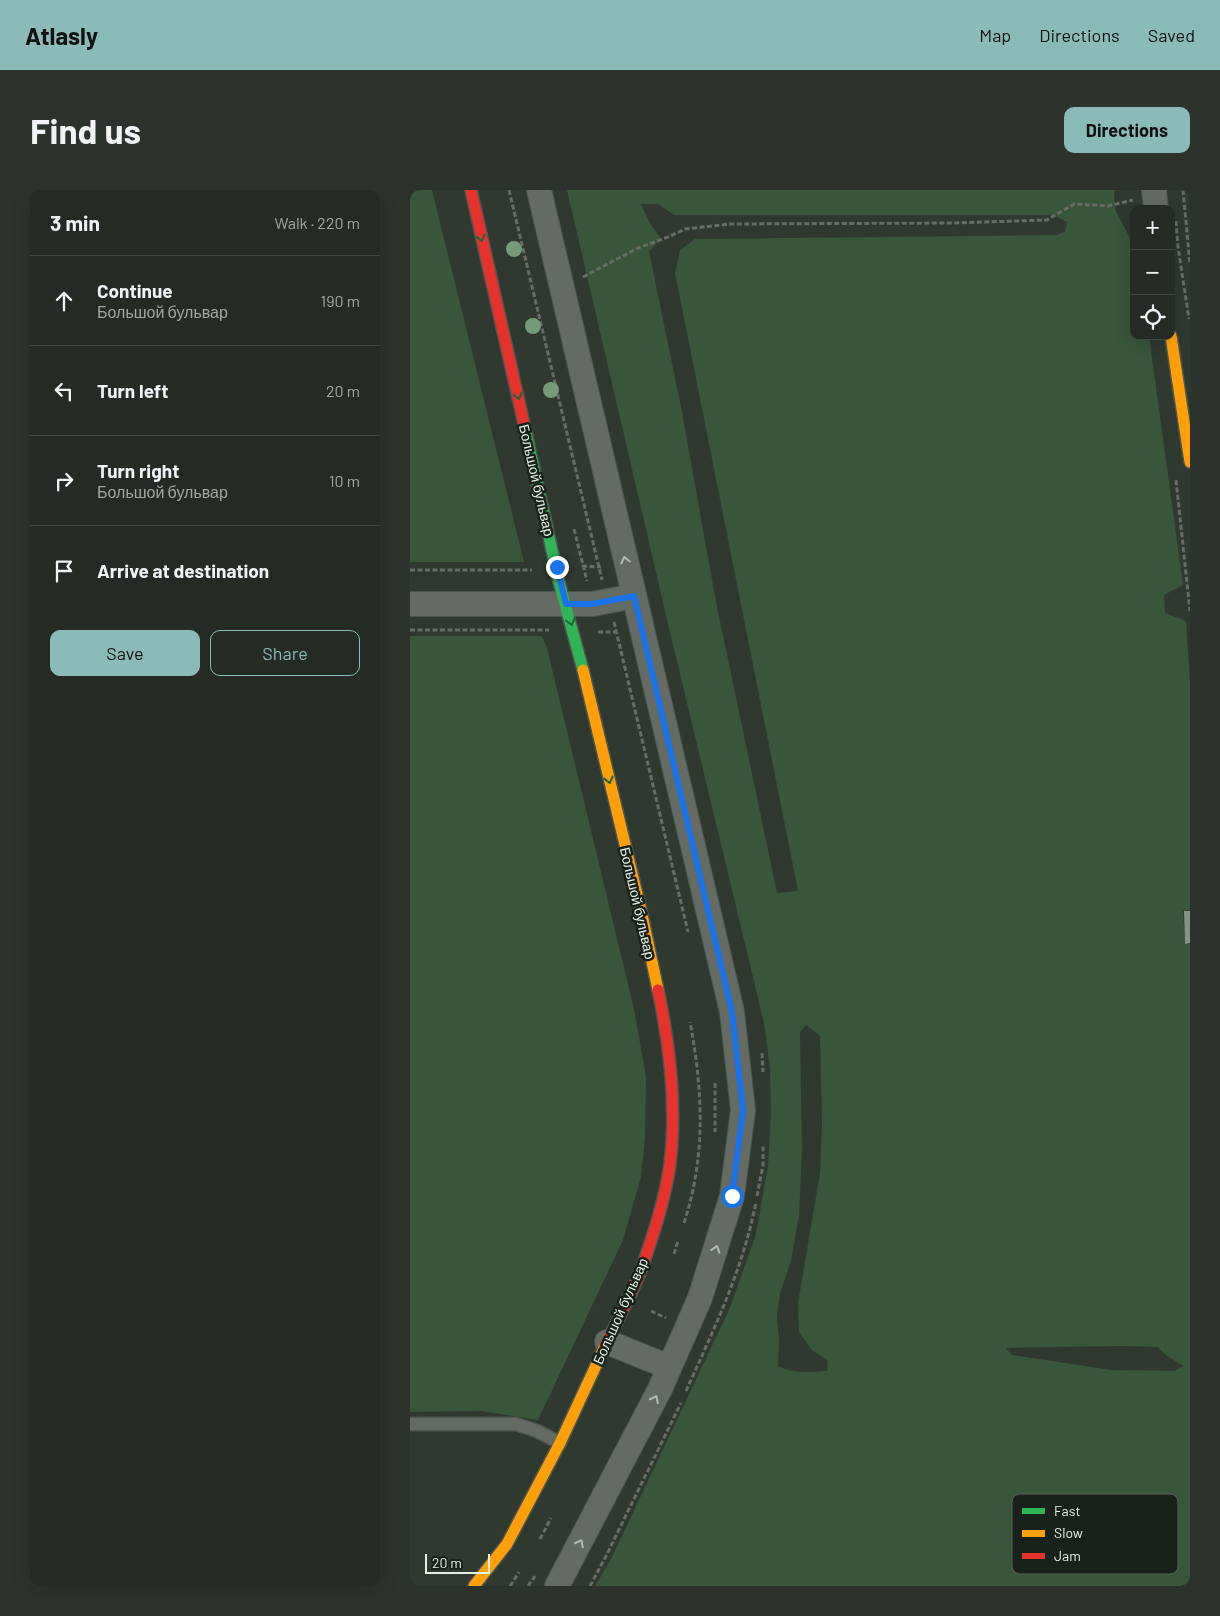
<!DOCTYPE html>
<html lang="en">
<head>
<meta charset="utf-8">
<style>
	:root { --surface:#232b24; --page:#2b332c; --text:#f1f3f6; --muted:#a3a7a6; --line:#404741; --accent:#8bbbb9 }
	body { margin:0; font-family:Barlow,sans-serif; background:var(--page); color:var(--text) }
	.controls { position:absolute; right:15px; top:15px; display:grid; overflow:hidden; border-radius:10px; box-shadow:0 5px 20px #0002 }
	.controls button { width:45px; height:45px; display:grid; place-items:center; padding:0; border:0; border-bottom:1px solid var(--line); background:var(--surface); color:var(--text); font:25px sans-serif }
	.scale { position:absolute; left:15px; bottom:12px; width:65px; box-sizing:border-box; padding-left:5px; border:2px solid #e5f0e5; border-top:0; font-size:14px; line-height:18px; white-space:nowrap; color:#e5f0e5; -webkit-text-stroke:4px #19221a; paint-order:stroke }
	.stop { position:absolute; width:15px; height:15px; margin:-11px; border:4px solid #1a73e8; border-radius:50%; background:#fff }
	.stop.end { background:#1a73e8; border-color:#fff; box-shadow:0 1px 5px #0008 }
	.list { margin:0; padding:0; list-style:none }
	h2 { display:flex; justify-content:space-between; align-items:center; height:65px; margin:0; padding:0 20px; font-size:21px }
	h2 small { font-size:16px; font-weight:400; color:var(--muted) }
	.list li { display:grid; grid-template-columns:32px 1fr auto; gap:15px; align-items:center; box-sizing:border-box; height:90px; padding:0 20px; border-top:1px solid var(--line) }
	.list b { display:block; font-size:19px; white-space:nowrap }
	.list p { margin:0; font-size:16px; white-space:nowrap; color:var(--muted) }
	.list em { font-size:16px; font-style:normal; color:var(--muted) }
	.actions { display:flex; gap:10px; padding:15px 20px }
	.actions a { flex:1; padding:11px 0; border:1px solid var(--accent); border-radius:10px; text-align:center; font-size:18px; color:var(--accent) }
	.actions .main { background:var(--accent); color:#111 }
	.icon { flex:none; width:28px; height:28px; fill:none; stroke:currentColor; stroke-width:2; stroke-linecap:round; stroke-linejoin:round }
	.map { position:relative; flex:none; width:780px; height:1396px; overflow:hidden; border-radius:10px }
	header { display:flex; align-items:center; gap:30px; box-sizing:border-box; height:70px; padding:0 25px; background:var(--accent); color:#111 }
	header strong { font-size:24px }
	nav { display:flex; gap:28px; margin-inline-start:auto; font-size:18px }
	.intro { display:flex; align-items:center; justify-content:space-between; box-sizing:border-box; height:120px; padding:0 30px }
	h1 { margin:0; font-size:35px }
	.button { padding:12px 22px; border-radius:10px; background:var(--accent); color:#111; font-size:18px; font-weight:700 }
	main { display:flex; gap:30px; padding:0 30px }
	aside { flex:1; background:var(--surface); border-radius:10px; box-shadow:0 5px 20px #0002 }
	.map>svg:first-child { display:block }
	.green { fill:#38563a; fill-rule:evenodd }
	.building { fill:#859286 }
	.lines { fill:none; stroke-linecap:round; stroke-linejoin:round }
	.lane-casing { stroke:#4e564e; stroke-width:15 }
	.street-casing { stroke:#4e564e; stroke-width:26 }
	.fast-casing { stroke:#4e564e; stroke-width:14 }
	.slow-casing { stroke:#4e564e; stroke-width:14 }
	.jam-casing { stroke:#4e564e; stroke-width:14 }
	.path { stroke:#666d66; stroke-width:3; stroke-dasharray:5 2.5; stroke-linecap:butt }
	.lane { stroke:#636b63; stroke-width:12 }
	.street { stroke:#636b63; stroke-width:24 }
	.fast { stroke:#30b455; stroke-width:11 }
	.slow { stroke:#ff9f0a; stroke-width:11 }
	.jam { stroke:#e5322d; stroke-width:11 }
	.tree { fill:#769b79 }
	.oneway { stroke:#236435 }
	.oneway2 { stroke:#b1bbb1 }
	.route { stroke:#1a73e8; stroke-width:6 }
	.labels { text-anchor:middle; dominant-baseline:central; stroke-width:5; stroke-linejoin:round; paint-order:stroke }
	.street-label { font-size:14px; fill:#e5f0e5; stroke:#19221a }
	.key { fill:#19221a; stroke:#566057; stroke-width:1 }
	.key-label { font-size:14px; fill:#e5f0e5 }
</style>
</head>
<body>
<header>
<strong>Atlasly</strong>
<nav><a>Map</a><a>Directions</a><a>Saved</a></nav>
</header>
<div class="intro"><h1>Find us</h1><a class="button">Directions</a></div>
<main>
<aside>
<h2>3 min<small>Walk · 220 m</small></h2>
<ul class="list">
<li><svg class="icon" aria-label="ahead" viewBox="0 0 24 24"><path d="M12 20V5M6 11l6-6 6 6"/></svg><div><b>Continue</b><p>Большой бульвар</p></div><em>190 m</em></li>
<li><svg class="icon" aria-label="left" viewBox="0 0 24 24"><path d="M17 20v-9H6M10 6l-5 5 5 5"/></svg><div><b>Turn left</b></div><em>20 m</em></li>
<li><svg class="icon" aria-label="right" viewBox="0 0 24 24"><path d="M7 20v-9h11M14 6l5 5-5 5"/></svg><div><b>Turn right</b><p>Большой бульвар</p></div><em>10 m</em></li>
<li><svg class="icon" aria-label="arrive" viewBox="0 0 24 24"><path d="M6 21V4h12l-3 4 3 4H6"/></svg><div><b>Arrive at destination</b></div></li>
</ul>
<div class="actions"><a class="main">Save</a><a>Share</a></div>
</aside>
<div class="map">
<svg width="780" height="1396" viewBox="0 0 780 1396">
	<rect width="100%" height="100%" fill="#2f3930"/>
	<path class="green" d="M0,0H22L114,372H0Z
		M157,0H708L704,1L705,19L720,48L724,58V146H739L773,395L754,405L755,423L776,431L780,490V720L773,721L775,754H780V1396H185L201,1369L319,1120L346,1044L358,976L361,924L360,878L354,833L258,434ZM231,14H248L264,25H643L657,32L655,42L646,45L285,49L270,60L265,83L388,701L367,703L306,412L272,222L239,61L251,49L241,35ZM396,835L410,846L412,933L410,983L388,1113L389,1142L402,1160L418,1171L417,1181C399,1182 384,1184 368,1176L369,1151L367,1126L370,1103L381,1071L389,1025L392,960L390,842ZM714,1156L748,1157L757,1166L774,1176L764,1181L701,1180L602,1165L596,1158Z
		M0,446H132L137,458L224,819L236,887L235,948L231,987L213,1050L128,1230L71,1221L0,1222Z"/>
	<path class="building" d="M774,721H780V753L775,754Z"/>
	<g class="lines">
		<defs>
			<path id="lane" d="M0,1234H106L127,1241L150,1253"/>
			<path id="street" d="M129,0L322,822L333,920L322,1006L290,1108L250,1199L147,1396
				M744,0L746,19
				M0,414H183L224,406
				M197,1152L259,1177"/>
			<path id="fast" d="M114,234L149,392L173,480"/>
			<path id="slow" d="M761,146L780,272
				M173,480L232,725L248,800
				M64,1396L97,1354L150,1253L195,1156"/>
			<path id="jam" d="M61,0L114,234
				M195,1156C207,1131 221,1106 231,1080C243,1046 255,1010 260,974C267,917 260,856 248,800"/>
		</defs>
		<use href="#lane" class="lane-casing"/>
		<use href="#street" class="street-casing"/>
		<use href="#fast" class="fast-casing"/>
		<use href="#slow" class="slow-casing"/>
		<use href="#jam" class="jam-casing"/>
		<path class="path" d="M99,0L192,390
			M773,0L780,74
			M766,31L768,57L779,129
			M173,87L228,58L258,47L275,39L320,34L544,33L637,30L664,14L698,16L723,10
			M766,290L780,421
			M164,339L177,391
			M172,376L191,377
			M0,380H122
			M204,432L278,742
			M0,440H139
			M188,442H207
			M352,863L353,882
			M305,893V942
			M347,1006L353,975V956
			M274,1033C296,966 293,901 280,832
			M264,1064L268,1051
			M241,1121L256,1128
			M276,1201C304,1139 333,1079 346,1012
			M130,1349L141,1328
			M100,1396L109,1382
			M118,1396L125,1386
			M180,1396L196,1366L271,1213"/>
		<use href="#lane" class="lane"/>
		<use href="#street" class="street"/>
		<use href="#fast" class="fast"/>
		<use href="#slow" class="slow"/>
		<use href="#jam" class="jam"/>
	</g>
	<g class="tree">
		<circle cx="104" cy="59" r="8"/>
		<circle cx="123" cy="136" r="8"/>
		<circle cx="141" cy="200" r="8"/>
	</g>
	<defs><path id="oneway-chevron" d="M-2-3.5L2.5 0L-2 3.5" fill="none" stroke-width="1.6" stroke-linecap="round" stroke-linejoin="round" transform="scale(1.25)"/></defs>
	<g class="oneway">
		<use href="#oneway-chevron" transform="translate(71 48) rotate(77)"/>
		<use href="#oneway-chevron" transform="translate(108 206) rotate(77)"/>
		<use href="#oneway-chevron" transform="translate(161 432) rotate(75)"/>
		<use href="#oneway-chevron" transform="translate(199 590) rotate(76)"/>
	</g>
	<g class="oneway2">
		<use href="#oneway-chevron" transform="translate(215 370) rotate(-103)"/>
		<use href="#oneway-chevron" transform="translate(306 1059) rotate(-73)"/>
		<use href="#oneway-chevron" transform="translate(245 1209) rotate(-63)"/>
		<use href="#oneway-chevron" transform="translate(170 1353) rotate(-63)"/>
	</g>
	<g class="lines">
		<path class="route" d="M147,377L156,414H182L224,406L322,822L333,920L322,1006"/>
	</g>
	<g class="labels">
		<g class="street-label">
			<text transform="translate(127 290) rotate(77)">Большой бульвар</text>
			<text transform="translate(228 713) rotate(77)">Большой бульвар</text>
			<text transform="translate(210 1121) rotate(-66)">Большой бульвар</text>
		</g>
	</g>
	<rect x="602" y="1304" width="166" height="80" rx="8" class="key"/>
	<rect x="612" y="1318" width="23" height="6" fill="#30b455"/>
	<rect x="612" y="1340" width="23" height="7" fill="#ff9f0a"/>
	<rect x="612" y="1363" width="23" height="6" fill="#e5322d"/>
	<g class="key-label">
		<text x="644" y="1326">Fast</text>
		<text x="644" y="1348">Slow</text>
		<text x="644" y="1371">Jam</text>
	</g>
</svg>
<div class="controls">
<button>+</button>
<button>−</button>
<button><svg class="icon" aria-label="locate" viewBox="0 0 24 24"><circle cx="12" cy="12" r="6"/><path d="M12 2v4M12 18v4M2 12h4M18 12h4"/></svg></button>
</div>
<div class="scale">20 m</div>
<div class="stop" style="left:322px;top:1006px"></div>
<div class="stop end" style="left:147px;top:377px"></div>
</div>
</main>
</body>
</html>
